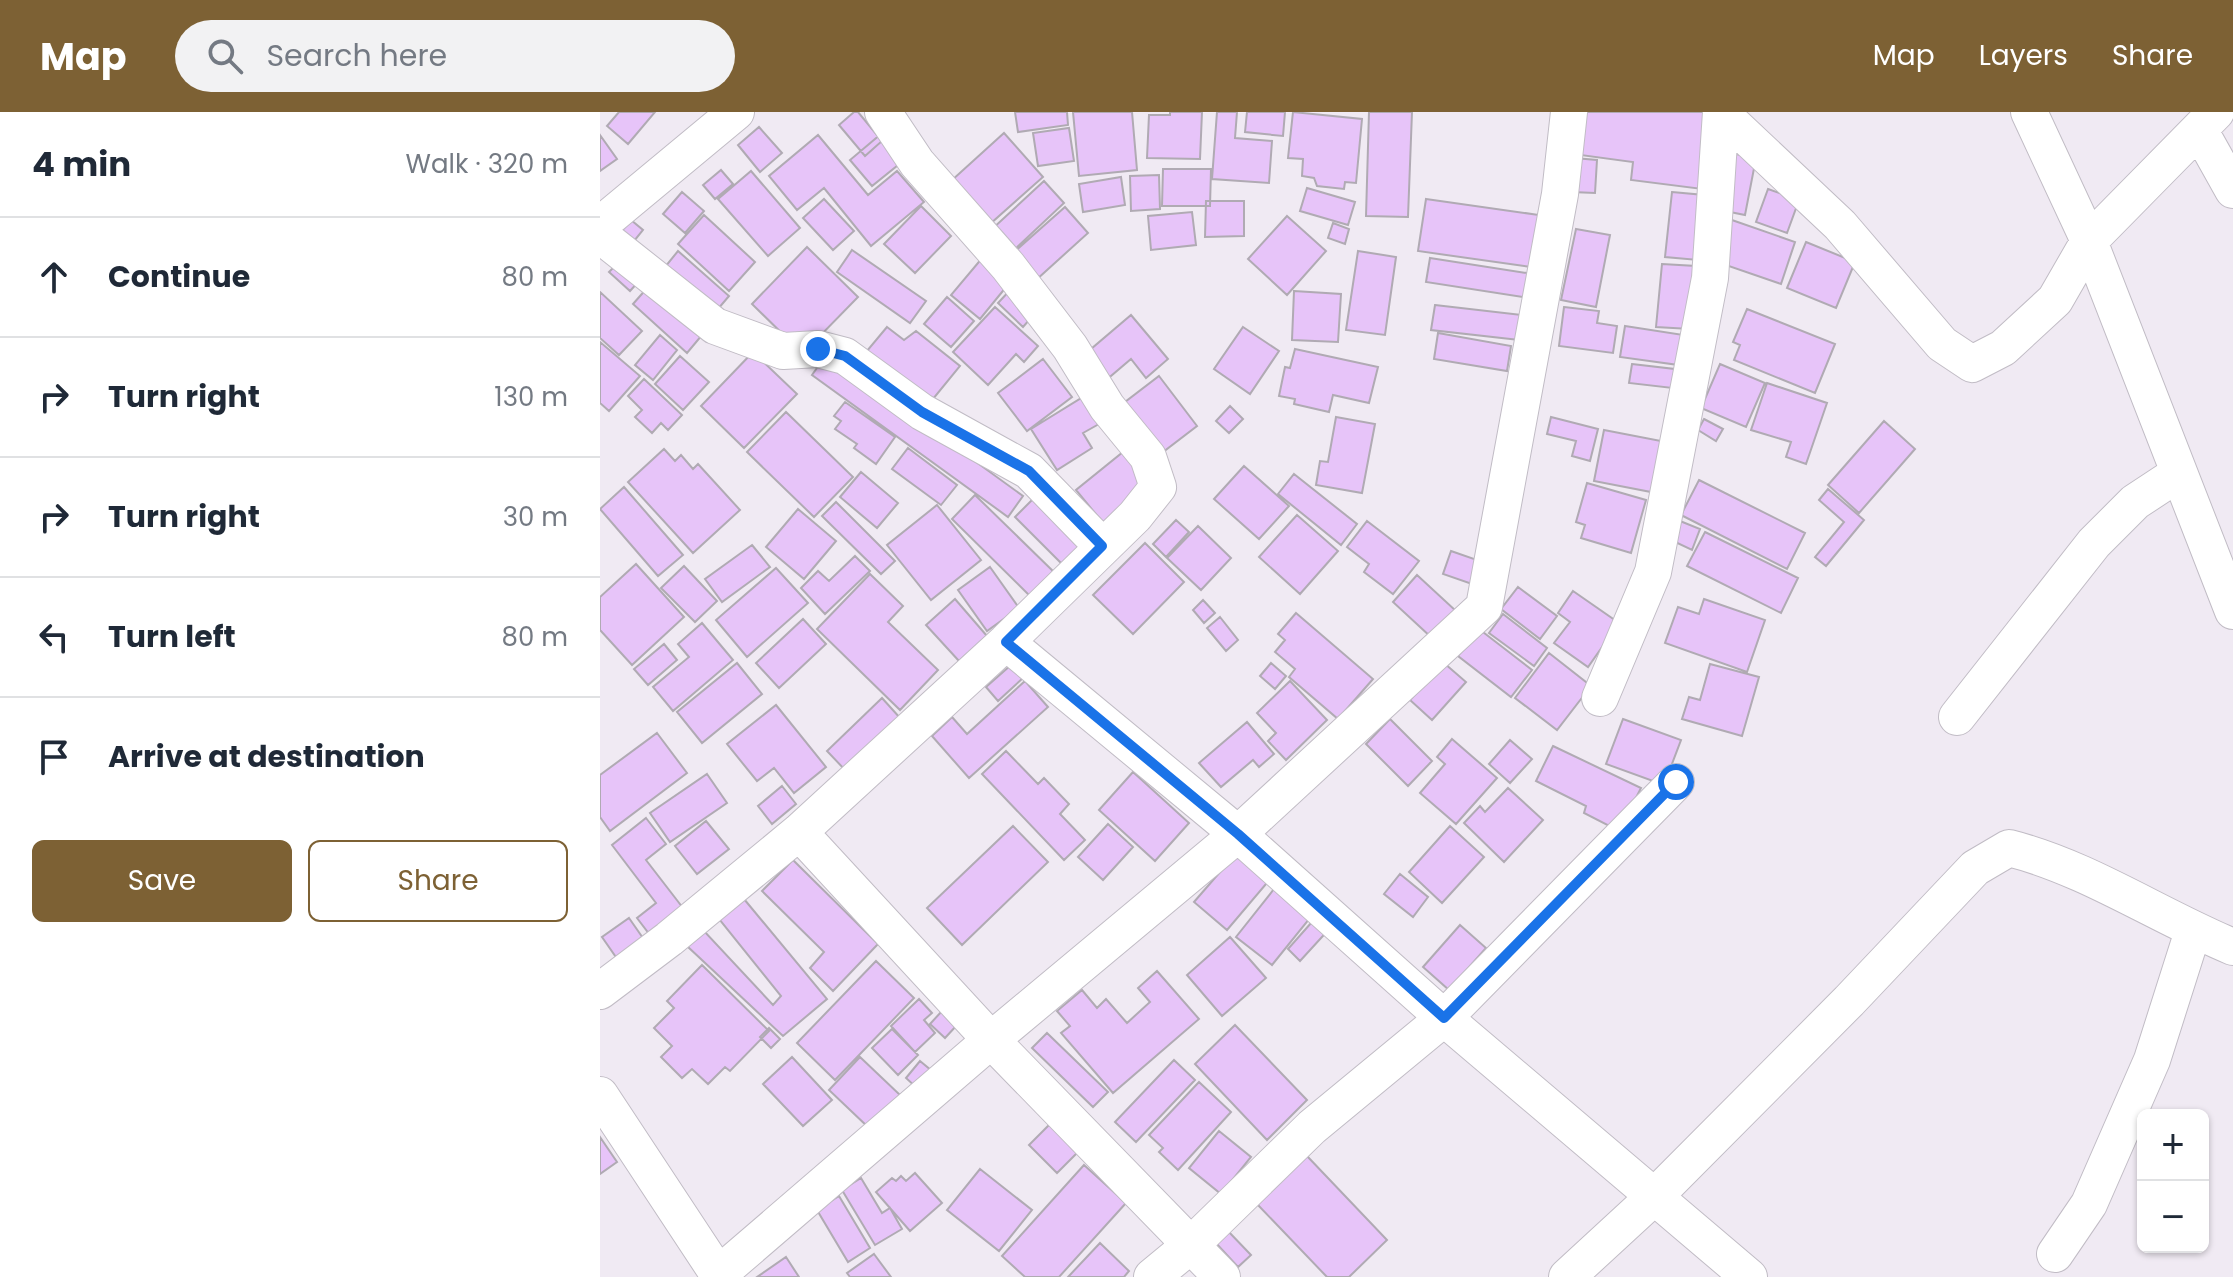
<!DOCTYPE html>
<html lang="en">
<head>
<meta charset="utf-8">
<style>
	:root { --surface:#fff; --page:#f2f2f3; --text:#1f2937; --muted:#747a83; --line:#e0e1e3; --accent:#7d6134 }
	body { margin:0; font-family:Poppins,sans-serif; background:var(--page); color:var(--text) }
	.controls { position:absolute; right:24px; bottom:24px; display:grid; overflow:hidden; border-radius:12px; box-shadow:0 2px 6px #0004 }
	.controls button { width:72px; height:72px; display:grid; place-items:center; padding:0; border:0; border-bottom:2px solid var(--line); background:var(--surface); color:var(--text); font:40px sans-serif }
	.stop { position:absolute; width:24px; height:24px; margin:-18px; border:6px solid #1a73e8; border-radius:50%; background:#fff }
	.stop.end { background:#1a73e8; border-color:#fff; box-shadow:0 2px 8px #0008 }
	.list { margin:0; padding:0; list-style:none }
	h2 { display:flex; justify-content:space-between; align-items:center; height:104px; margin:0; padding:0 32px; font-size:34px }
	h2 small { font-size:26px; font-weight:400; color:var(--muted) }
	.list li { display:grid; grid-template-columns:52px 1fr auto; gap:24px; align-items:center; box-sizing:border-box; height:120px; padding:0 32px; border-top:2px solid var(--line) }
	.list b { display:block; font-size:30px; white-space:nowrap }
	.list em { font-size:26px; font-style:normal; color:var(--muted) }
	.actions { display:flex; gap:16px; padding:24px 32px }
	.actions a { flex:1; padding:18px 0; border:2px solid var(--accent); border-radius:12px; text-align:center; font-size:28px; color:var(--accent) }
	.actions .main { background:var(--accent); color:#fff }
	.icon { flex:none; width:44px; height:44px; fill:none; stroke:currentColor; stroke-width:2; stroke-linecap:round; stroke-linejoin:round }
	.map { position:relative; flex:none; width:1633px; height:1165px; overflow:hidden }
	header { display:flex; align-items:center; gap:48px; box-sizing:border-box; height:112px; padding:0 40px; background:var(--accent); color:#fff }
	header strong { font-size:38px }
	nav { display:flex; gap:44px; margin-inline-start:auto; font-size:28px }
	.search { width:560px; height:72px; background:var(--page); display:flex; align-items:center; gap:20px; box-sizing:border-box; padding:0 28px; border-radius:44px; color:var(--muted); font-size:30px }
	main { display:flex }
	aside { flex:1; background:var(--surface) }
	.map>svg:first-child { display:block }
	.building { fill:#e7c4f9; stroke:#b0aab3; stroke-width:2 }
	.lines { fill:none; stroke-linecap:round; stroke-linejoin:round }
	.minor-casing { stroke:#c1bcc5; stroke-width:38 }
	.minor { stroke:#fff; stroke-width:36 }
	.route { stroke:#1a73e8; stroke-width:10 }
</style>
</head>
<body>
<header>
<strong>Map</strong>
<div class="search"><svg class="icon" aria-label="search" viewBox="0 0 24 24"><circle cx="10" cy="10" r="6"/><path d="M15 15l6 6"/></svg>Search here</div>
<nav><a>Map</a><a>Layers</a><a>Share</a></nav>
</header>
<main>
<aside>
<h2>4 min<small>Walk · 320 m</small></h2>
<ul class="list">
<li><svg class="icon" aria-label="ahead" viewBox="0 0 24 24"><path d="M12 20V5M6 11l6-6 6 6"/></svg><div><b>Continue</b></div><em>80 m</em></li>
<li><svg class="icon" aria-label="right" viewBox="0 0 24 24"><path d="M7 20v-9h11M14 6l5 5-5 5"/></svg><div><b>Turn right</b></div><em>130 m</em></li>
<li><svg class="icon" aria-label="right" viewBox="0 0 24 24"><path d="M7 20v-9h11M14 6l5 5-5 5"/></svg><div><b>Turn right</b></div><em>30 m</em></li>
<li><svg class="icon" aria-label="left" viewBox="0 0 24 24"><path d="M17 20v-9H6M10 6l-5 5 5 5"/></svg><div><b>Turn left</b></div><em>80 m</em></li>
<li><svg class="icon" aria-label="arrive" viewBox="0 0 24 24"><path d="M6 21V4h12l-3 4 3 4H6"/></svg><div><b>Arrive at destination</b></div></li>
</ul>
<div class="actions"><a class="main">Save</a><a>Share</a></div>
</aside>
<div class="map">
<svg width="1633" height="1165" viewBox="0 0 1633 1165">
	<rect width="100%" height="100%" fill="#f0eaf3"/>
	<path class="building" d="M19,0H55L28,32L7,14Z
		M254,0H258L282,29L265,44L239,13Z
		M415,0H467L468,13L418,20Z
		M473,0H532L537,58L479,64Z
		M570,0H602L600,47L547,46L549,3H570Z
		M617,0H637L635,26L672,29L669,71L612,67Z
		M647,0H685L683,24L645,20Z
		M693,0L762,7L756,71L745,70L744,77L717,74L714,66L702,64L703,47L688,46Z
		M769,0H812L808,105L766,104Z
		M978,0H1112L1102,77L1031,68L1033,50L973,42Z
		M159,15L182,41L160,60L138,33Z
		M469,16L474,49L438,54L433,21Z
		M404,21L443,65L390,112L351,69Z
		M281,22L303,49L272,74L250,48Z
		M0,23L17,47L0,59Z
		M218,23L268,83L297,59L324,90L271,134L224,76L197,98L169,64Z
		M1131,41L1156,46L1145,103L1120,98Z
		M974,46L997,48L995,81L972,80Z
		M563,57H611L610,94H562Z
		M121,58L133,72L115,87L103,73Z
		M151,59L200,116L168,144L118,87Z
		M559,63L560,97L531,99L530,64Z
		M521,65L525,93L483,100L479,72Z
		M444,69L464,91L412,140L391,118Z
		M707,76L755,90L748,113L700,99Z
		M1168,77L1199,88L1187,121L1156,110Z
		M82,80L104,99L85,121L63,102Z
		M1072,80L1104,83L1098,148L1065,145Z
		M224,87L254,119L233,138L203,106Z
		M826,87L939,103L931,155L818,139Z
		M606,89H644V124L605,125Z
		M321,94L351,124L315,161L284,132Z
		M465,95L488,121L436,168L412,142Z
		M592,100L596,133L551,138L548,104Z
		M104,103L155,150L129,179L78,132Z
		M687,104L726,139L687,183L648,147Z
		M1129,107L1195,130L1181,172L1114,149Z
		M31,108L43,118L26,139L13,129Z
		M733,111L749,117L745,132L728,126Z
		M976,117L1010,123L996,195L961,188Z
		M1206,130L1255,150L1236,196L1187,176Z
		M207,135L258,185L218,226L196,235L152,192Z
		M252,138L326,189L310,211L237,160Z
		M78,139L129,184L112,204L61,160Z
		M758,139L796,145L785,223L746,218Z
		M383,145L411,169L380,207L351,183Z
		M830,146L933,162L929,186L826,170Z
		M19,150L40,168L30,179L9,160Z
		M1062,152L1096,154L1090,217L1056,215Z
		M48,175L102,223L87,241L33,192Z
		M413,175L437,199L423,215L398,191Z
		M694,179L741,182L738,230L692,228Z
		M0,180L42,219L19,243L0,226Z
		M347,185L374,209L351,235L324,212Z
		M835,193L931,204L928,229L831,218Z
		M395,195L438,234L424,250L416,242L388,273L353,240Z
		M964,195L999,199L997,211L1017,214L1013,241L959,234Z
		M1147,197L1235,232L1215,281L1134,248L1140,233L1133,230Z
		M531,203L568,247L546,266L531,247L505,269L484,243Z
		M1025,214L1090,224L1086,254L1020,245Z
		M287,215L304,228L316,219L360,254L324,298L261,246Z
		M643,215L679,239L650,282L614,257Z
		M838,221L911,234L907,259L834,247Z
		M60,223L77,238L53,268L35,253Z
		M0,230L40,264L9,299L0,291Z
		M695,237L778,255L769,291L733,283L729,300L694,292L695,287L679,284L685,255L690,256Z
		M153,240L197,282L144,336L101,294Z
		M227,242L423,384L408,405L212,263Z
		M80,244L109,270L83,298L55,272Z
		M443,247L472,285L427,319L398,281Z
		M1032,252L1083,258L1081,277L1029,271Z
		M1120,252L1165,271L1146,315L1101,296Z
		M559,264L597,314L563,340L525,290Z
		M44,267L82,303L68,318L61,311L52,321L35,305L42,298L28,284Z
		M1167,271L1227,291L1206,352L1186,345L1191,330L1151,318Z
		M483,285L499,312L483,321L492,336L457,358L431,317Z
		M245,290L295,325L276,352L254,336L257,332L235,317L241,309L234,304Z
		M630,294L643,307L629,321L616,309Z
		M186,300L253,365L214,405L147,340Z
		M736,305L775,312L762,381L716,373L720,349L728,350Z
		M951,305L998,317L990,349L972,344L976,329L947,322Z
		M1104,307L1123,317L1116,329L1098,318Z
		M1284,309L1315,337L1259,401L1228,373Z
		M1004,318L1061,329L1051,380L994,369Z
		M308,336L357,373L341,393L292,357Z
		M64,337L75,349L81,343L93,357L98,352L140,398L93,441L28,370Z
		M523,340L550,374L504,412L476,378Z
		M644,354L689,394L659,427L614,387Z
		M261,360L298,391L277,416L240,385Z
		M694,362L757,412L741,433L678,382Z
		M1099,368L1205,421L1187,457L1081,403Z
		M987,371L1046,388L1031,441L981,426L985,413L976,410Z
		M24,375L83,443L58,464L0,397Z
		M1228,377L1264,408L1226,454L1215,445L1244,410L1219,388Z
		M440,380L492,432L467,457L415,405Z
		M375,383L457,463L433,487L352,407Z
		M236,390L295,449L281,462L222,404Z
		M337,393L381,448L331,488L287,433Z
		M198,397L236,429L204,467L166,435Z
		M697,403L738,439L700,482L659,445Z
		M576,408L589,420L566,445L553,432Z
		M767,409L819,449L793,482L764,460L769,452L747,435Z
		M1080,409L1100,417L1092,438L1071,428Z
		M598,414L631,446L601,478L567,446Z
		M1105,420L1198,466L1181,501L1087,454Z
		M545,431L584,470L533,522L493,483Z
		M152,433L170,455L122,490L105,467Z
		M851,439L880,449L872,472L843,462Z
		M255,444L270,459L225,502L201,476L218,459L229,469Z
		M36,452L84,505L32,553L0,518V485Z
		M84,454L117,489L95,510L61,476Z
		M390,455L419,496L387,519L358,478Z
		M176,456L208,491L147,545L116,508Z
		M270,462L303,494L288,510L338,558L300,598L217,517Z
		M817,463L856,499L832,526L793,490Z
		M918,475L957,504L940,527L901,497Z
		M973,479L1019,511L988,555L954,531L970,510L958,501Z
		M355,487L387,524L359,549L326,513Z
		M1104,487L1165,508L1147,560L1065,531L1078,495L1099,502Z
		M603,488L615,501L604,511L593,498Z
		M696,501L773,567L738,607L689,565L695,557L675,540L685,528L678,522Z
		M903,502L947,536L934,554L889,521Z
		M620,505L638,528L626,539L607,516Z
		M203,507L226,532L179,576L156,551Z
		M102,511L133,548L73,599L53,575L89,545L78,532Z
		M879,517L932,558L911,585L858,544Z
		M64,532L77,548L48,573L34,557Z
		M949,541L991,574L957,618L915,586Z
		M137,551L162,582L102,631L77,600Z
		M671,551L686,564L675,577L660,564Z
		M844,551L866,570L832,608L810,588Z
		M1110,552L1159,565L1142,624L1082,607L1089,585L1100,588Z
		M411,553L423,566L398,589L386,575Z
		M425,569L448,595L369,666L332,624L352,605L367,622Z
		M690,569L727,608L686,648L668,629L676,621L657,601Z
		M282,586L301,607L247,660L227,639Z
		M176,593L226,655L194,681L174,656L157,669L127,632Z
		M790,607L832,649L808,674L766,632Z
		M1023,607L1081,628L1064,673L1006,652Z
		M647,610L674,642L659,655L653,648L621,675L599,651Z
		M57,621L87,661L10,719L0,705V663Z
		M852,627L897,666L856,712L820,681L845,652L837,645Z
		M910,628L932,647L910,671L889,652Z
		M953,634L1041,676L1019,719L984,701L986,694L936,669Z
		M406,639L438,672L444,666L469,692L460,702L485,728L464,748L382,662Z
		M533,660L589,711L555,749L499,698Z
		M107,662L127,691L70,730L50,701Z
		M182,674L196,692L172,712L158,694Z
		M908,676L943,708L904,750L864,711L880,694L885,700Z
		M46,706L66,732L46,748L83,796L50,823L37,806L56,791L12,733Z
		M106,709L129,737L97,762L75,734Z
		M508,712L533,735L503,768L478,745Z
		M413,714L448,750L362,833L327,796Z
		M850,714L884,745L842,791L809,760Z
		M640,737L672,765L627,818L594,790Z
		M193,748L278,832L233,879L210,856L224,840L162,779Z
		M800,762L828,785L813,805L784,782Z
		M674,777L710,806L672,853L636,825Z
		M144,787L227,887L183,924L87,834L105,820L173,893L181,884L119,807Z
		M719,802L732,814L700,849L688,837Z
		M29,806L45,829L18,848L2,825Z
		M860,813L886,836L849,878L823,855Z
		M630,825L666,866L622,904L587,863Z
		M276,849L314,886L235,968L197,931Z
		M102,853L169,919L130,959L125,955L108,972L92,957L82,966L61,945L72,934L54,916L74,896L67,889Z
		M557,859L599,907L513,981L461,921L470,914L457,899L482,878L497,896L506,887L527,911L550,890L538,876Z
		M319,887L332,901L324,908L335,921L315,940L291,914Z
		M342,899L357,913L345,926L330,912Z
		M635,913L707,988L667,1028L595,952Z
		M169,916L180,927L171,936L160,925Z
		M292,917L318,943L298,963L272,936Z
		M447,921L508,980L493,995L432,936Z
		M192,945L232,988L203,1014L163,972Z
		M260,945L300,983L268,1015L229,978Z
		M574,948L595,968L536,1030L515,1010Z
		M320,949L332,959L318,977L306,966Z
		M599,970L631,1000L578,1058L559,1040L563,1036L549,1023Z
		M453,1009L481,1037L457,1061L429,1033Z
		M619,1019L651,1045L621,1082L589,1056Z
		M0,1025L17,1050L0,1062Z
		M707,1044L787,1128L749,1165H727L657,1092Z
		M484,1053L526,1091L459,1165H425L402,1144Z
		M380,1057L432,1098L399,1139L347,1098Z
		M315,1061L342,1091L310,1119L276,1080L292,1066L296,1069L301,1064L306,1069Z
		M261,1066L282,1101L290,1096L302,1117L275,1133L242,1078Z
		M239,1084L270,1136L248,1150L217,1098Z
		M627,1118L651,1143L638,1155L614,1129Z
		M500,1131L529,1159L524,1165H468Z
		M274,1142L291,1165H250L247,1161Z
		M186,1145L199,1165H157Z"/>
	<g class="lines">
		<defs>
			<path id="minor" d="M1429,0L1489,129L1633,499
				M1121,1L1240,113L1342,232L1372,252L1403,236L1455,188L1489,129L1616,0
				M1600,19L1633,78
				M0,113L136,0
				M0,123L115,214L183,239L218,237L245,244L322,300L429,359L502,434
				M406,530L638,722L844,906L1149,1165
				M1000,586L1053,460L1110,166L1121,0
				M1357,605L1494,431L1535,390L1579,361
				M199,720L391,928L622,1165
				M0,879L69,827L199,720L406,530L535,404L558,375L548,345L507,295L470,235L408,154L317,51L283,0
				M0,983L120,1165
				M1455,1142L1489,1092L1552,948L1593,819
				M118,1163L391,928L638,722L884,495L960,82L969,0
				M552,1165L592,1132L712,1015L844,906L1076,670
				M967,1165L1056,1083L1249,889L1375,756L1409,736C1488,756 1558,804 1633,835"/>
		</defs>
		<use href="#minor" class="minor-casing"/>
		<use href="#minor" class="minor"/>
	</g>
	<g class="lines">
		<path class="route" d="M218,237L245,244L322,300L429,359L502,434L406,530L638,722L844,906L1076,670"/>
	</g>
</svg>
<div class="controls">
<button>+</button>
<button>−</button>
</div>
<div class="stop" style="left:1076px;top:670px"></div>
<div class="stop end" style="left:218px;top:237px"></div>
</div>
</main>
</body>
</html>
